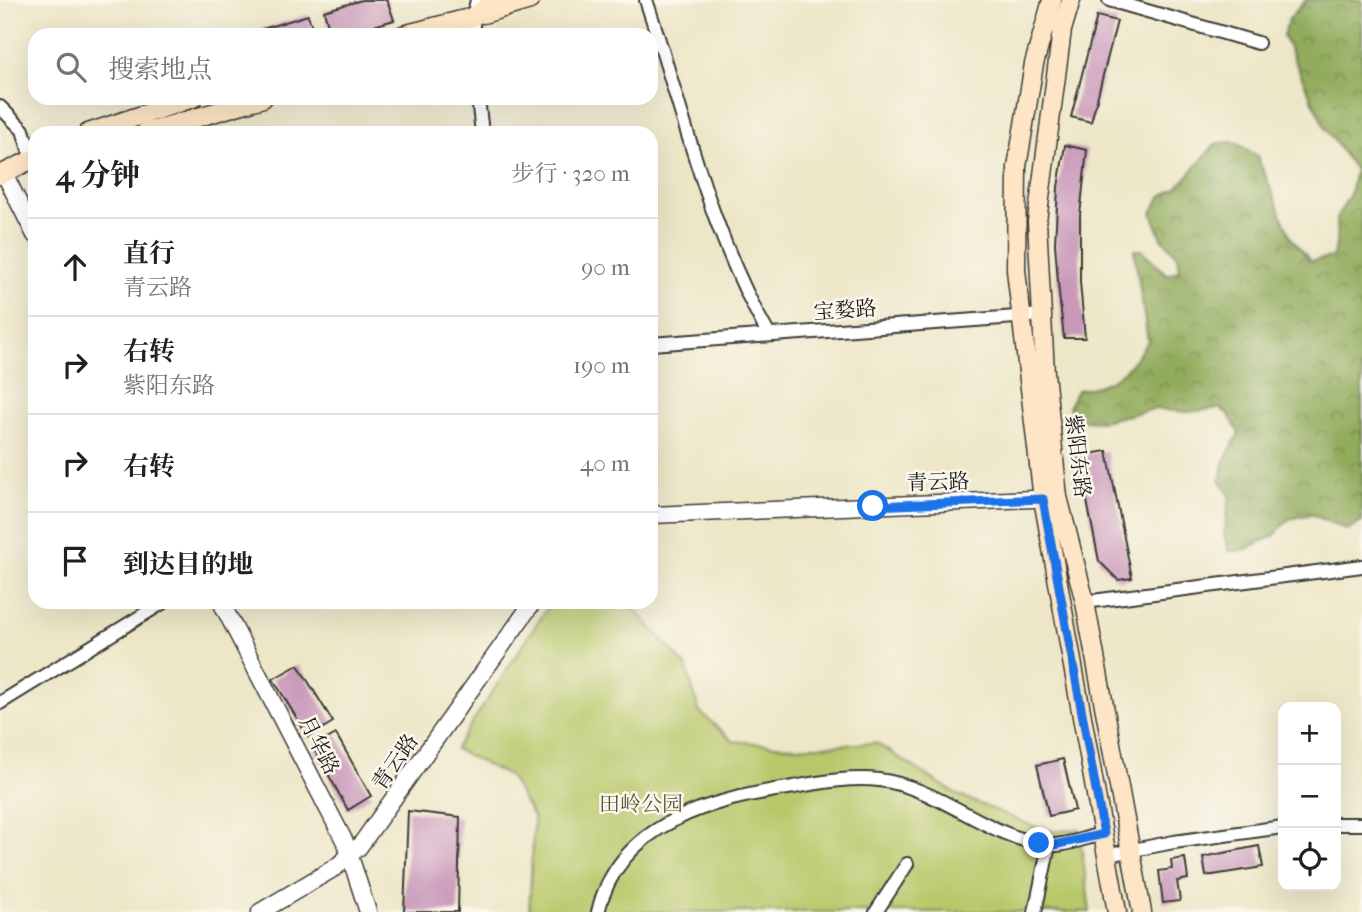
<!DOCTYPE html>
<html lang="zh">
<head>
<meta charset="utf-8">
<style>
	:root { --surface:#fff; --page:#f6f6f6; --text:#202124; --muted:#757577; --line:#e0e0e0 }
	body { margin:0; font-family:"IM FELL French Canon","Noto Serif SC",serif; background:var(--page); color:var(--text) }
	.controls { position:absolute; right:21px; bottom:21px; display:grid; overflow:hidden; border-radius:14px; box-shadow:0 7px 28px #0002 }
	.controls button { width:63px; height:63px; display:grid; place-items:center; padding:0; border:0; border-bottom:2px solid var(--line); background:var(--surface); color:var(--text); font:35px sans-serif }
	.stop { position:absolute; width:21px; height:21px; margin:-16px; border:5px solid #1a73e8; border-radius:50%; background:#fff }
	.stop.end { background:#1a73e8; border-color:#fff; box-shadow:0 2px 7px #0008 }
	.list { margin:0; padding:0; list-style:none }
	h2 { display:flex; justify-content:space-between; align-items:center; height:91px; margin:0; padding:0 28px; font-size:30px }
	h2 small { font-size:23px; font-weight:400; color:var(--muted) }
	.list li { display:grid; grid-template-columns:46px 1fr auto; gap:21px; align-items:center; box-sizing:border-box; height:98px; padding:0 28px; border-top:2px solid var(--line) }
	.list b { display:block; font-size:26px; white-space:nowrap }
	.list p { margin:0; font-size:23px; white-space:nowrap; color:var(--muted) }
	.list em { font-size:23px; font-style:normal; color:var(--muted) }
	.icon { flex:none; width:38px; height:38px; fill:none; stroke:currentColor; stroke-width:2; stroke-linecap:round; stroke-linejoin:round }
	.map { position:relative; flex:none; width:1362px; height:912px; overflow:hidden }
	.search { position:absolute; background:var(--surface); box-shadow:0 7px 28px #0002; left:28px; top:28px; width:630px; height:77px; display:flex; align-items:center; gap:18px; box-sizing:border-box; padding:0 24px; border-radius:21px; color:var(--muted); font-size:26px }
	.panel { position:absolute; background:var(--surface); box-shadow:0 7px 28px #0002; left:28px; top:126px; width:630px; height:483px; border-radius:21px }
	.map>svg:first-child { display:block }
	.forest { fill:url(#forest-crowns); stroke:#57643c; stroke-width:2 }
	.park { fill:#b8c769; stroke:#6a7242; stroke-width:2 }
	.building { fill:#c998ba }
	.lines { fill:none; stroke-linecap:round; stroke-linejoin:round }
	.minor-casing { stroke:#3b3a36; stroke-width:16 }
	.tertiary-casing { stroke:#3b3a36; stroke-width:19 }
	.secondary-casing { stroke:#3b3a36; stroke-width:21 }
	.minor { stroke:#fff; stroke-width:12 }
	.tertiary { stroke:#fff; stroke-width:16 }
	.secondary { stroke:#fde5c5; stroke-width:18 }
	.route { stroke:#1a73e8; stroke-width:9 }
	.labels { text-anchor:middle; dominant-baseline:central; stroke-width:5; stroke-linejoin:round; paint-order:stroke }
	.street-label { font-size:21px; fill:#1c1c1c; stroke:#fbf7ec }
	.park-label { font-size:21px; fill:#535837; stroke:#fbf7ec }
</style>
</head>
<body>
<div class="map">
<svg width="1362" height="912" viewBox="0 0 1362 912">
	<defs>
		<pattern id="forest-crowns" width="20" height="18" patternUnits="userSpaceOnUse" patternTransform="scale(1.75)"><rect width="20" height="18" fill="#92ac5d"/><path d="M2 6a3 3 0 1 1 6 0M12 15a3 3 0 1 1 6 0" fill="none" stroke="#768b4c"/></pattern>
	</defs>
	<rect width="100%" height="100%" fill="#fbf7ec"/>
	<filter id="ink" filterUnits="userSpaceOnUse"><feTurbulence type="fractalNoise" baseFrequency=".0143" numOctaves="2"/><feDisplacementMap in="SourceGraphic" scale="14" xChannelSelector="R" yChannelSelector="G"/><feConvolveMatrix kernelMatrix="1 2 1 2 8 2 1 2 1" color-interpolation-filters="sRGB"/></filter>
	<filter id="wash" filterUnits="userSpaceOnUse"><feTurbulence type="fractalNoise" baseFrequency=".00686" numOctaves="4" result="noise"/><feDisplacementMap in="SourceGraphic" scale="28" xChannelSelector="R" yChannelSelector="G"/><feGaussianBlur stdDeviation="1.57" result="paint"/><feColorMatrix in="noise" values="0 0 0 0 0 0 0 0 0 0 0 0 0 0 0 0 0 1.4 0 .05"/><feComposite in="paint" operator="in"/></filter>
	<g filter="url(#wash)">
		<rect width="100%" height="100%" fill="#ede6c7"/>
		<path class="forest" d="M1306,0H1362V522L1347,530L1311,514L1289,519L1274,536L1243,550L1229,551L1224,535L1230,496L1220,480L1225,460L1239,433L1229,415L1220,408L1188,412L1154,409L1103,421L1074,420L1069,406L1077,390C1116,385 1126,372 1148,341L1134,250H1142L1167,275L1180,270L1178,256L1162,239L1152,213L1160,197L1178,187L1216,143L1235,142L1257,156L1291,238L1311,261L1332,257L1337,242L1336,219L1350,194L1355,170L1325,128L1283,35L1289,19Z"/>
		<path class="park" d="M551,602H628L686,666L699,711L733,741L796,747L876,743L958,795L1047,832L1079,829L1090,912H529L534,818L509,776L455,749Z"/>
		<g id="blocks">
			<path class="building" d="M362,0H387L394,20L343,35H331L324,11Z
				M308,15L315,35H246V34Z
				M1097,16L1117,21L1091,122L1071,117Z
				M1065,145L1087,150L1080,215V282L1085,338H1064L1059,294L1055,244L1058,187Z
				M1107,451L1132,578L1118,580L1099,561L1078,456Z
				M298,665L333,722L308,737L273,679Z
				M336,734L371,796L348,810L313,747Z
				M1063,759L1075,810L1049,816L1037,765Z
				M408,811L460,817L458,912H404Z
				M1259,846L1263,867L1206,876L1203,857Z
				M1185,858L1188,879L1177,881L1180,901L1163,903L1159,871L1172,869L1171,860Z"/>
		</g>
	</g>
	<g filter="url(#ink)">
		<use href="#blocks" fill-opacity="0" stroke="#3b3a36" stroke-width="2"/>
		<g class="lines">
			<defs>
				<path id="minor" d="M646,0C684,113 709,231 769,335
					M1109,0L1258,43
					M473,35V17L477,0
					M478,98L482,133
					M0,107L23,130L32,160
					M651,344L1042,315
					M1085,602L1362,566
					M0,703L164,602
					M1336,824H1362
					M1107,855L1174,842L1283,827
					M598,912C619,821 715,799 794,787C821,782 851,777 879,780C939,787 987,837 1046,845C1064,847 1086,837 1104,834
					M876,912L907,864
					M1035,912L1049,845"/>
				<path id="tertiary" d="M4,173L35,235
					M651,515L1056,498
					M221,602L346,844L368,912
					M260,912L336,867L359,847L533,602"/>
				<path id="secondary" d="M1052,0L1034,64L1017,167L1016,270L1043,499L1117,912
					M1071,0L1062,30L1037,221L1045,373L1058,497L1085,602L1142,912
					M483,14L530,0
					M403,35L473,17L496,0
					M88,133L193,98
					M145,133L263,98
					M0,175L35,158"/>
			</defs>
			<use href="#minor" class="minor-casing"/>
			<use href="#tertiary" class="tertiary-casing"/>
			<use href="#secondary" class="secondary-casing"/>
			<use href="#minor" class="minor"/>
			<use href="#tertiary" class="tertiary"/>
			<use href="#secondary" class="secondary"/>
		</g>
	</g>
	<g class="lines" filter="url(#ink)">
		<path class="route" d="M873,506L1043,499L1104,834L1054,845L1039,843"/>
	</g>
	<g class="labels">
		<g class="street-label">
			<text transform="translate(845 310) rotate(-4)">宝婺路</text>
			<text transform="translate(1078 456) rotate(83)">紫阳东路</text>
			<text transform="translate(938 482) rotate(-2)">青云路</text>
			<text transform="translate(319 745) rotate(63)">月华路</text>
			<text transform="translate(395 762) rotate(-55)">青云路</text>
		</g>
		<g class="park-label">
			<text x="641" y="804">田岭公园</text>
		</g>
	</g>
</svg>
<div class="controls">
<button>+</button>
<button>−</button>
<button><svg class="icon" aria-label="locate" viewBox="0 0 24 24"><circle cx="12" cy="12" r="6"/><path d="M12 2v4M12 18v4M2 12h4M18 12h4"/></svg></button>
</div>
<div class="stop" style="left:873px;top:506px"></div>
<div class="stop end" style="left:1039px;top:843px"></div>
<div class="search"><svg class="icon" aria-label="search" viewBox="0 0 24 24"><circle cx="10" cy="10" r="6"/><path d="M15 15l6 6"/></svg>搜索地点</div>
<section class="panel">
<h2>4 分钟<small>步行 · 320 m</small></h2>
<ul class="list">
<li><svg class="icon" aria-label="ahead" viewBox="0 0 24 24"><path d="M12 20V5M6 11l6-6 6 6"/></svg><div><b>直行</b><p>青云路</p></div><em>90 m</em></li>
<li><svg class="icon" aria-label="right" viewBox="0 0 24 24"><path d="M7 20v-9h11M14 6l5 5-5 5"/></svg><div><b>右转</b><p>紫阳东路</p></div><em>190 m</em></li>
<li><svg class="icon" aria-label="right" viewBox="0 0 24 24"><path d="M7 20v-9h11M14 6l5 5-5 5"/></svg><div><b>右转</b></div><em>40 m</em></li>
<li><svg class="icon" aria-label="arrive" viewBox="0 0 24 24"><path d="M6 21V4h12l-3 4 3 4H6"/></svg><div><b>到达目的地</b></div></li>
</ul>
</section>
</div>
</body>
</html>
